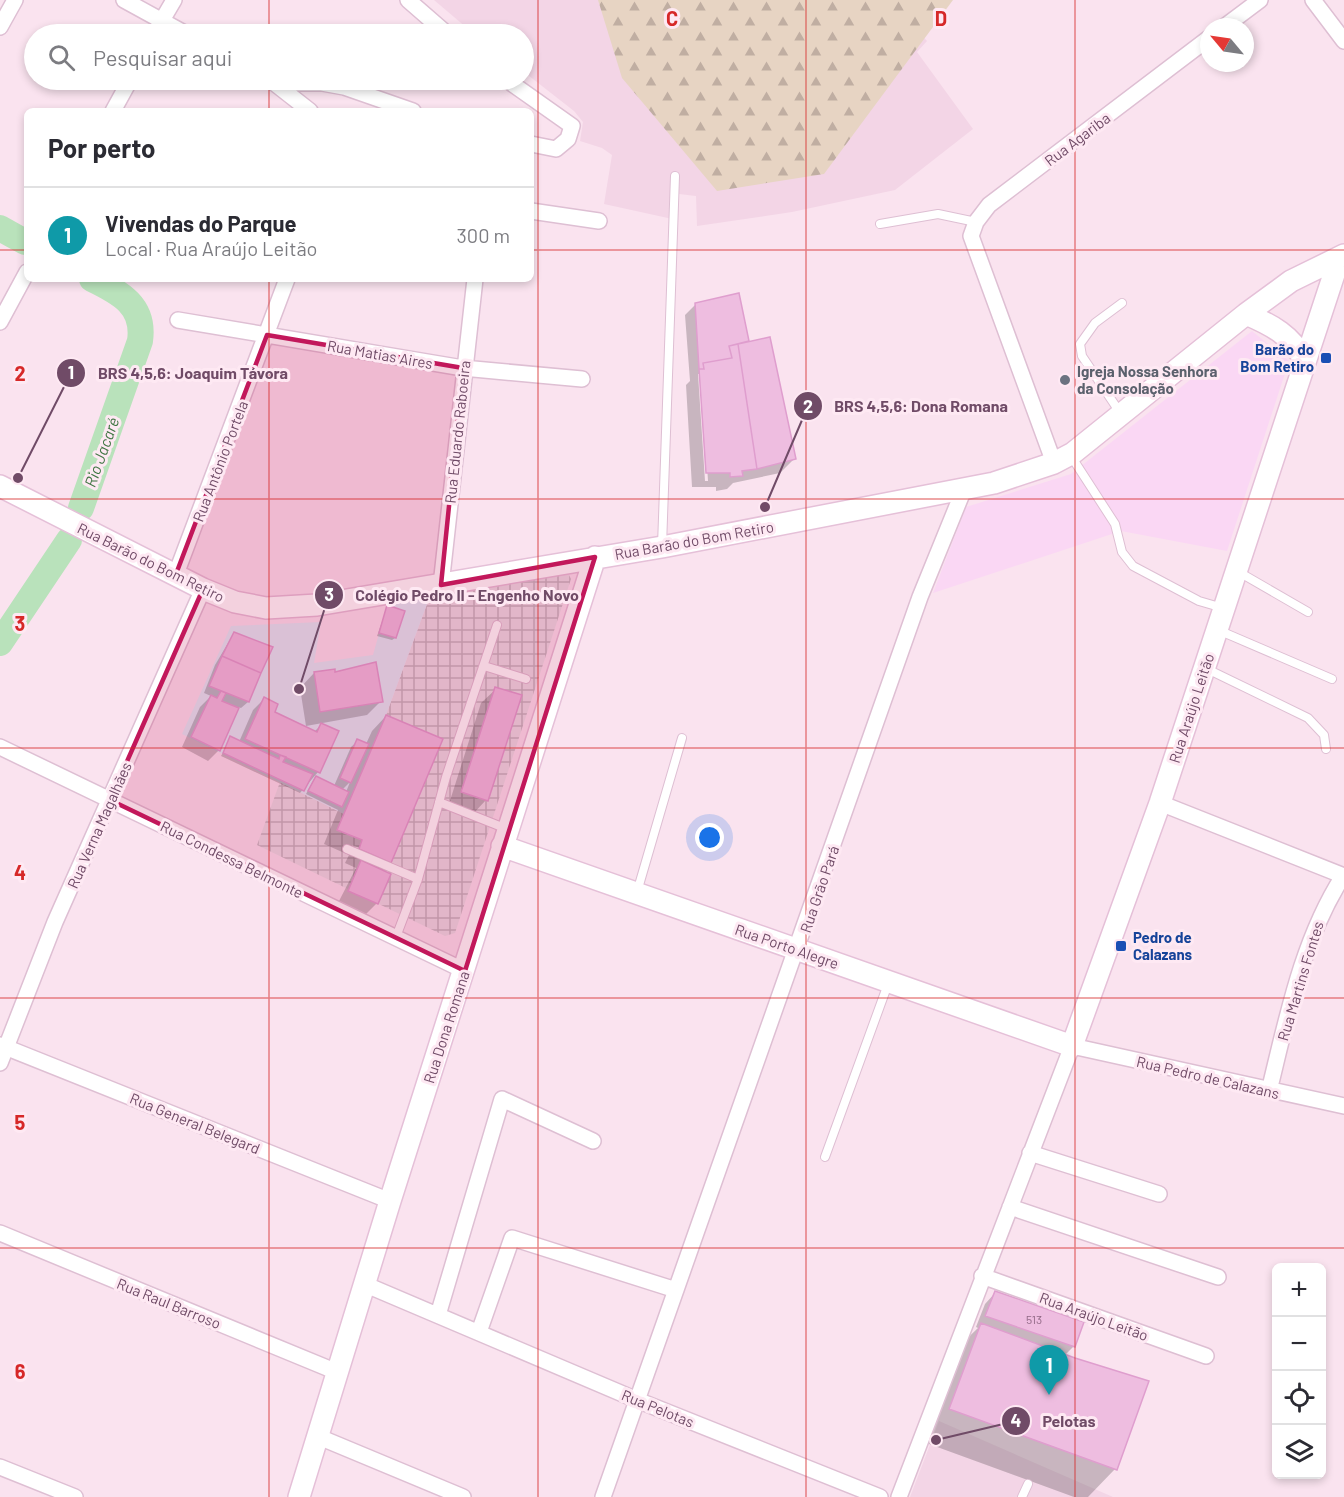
<!DOCTYPE html>
<html lang="pt">
<head>
<meta charset="utf-8">
<style>
	:root { --surface:#fff; --page:#f7f7f7; --text:#2b2b33; --muted:#7c7c81; --line:#e1e1e2; --accent:#0b8043 }
	body { margin:0; font-family:Barlow,sans-serif; background:var(--page); color:var(--text) }
	.controls { position:absolute; right:18px; bottom:18px; display:grid; overflow:hidden; border-radius:9px; box-shadow:0 3px 9px #0003 }
	.controls button { width:54px; height:54px; display:grid; place-items:center; padding:0; border:0; border-bottom:2px solid var(--line); background:var(--surface); color:var(--text); font:30px sans-serif }
	.compass { position:absolute; left:1200px; top:18px; width:54px; height:54px; border-radius:50%; background:var(--surface); box-shadow:0 3px 9px #0003; rotate:299deg }
	.you { position:absolute; left:710px; top:838px; width:21px; height:21px; margin:-15px; border:4px solid #fff; border-radius:50%; background:#1a73e8; box-shadow:0 0 0 9px #1a73e833 }
	.badge { display:grid; place-items:center; width:39px; height:39px; border-radius:50%; background:var(--accent); color:#fff; font-size:20px; font-weight:700 }
	.pin { position:absolute; translate:-50% -50px; filter:drop-shadow(0 2px 3px #0008) }
	.pin::after { content:''; position:absolute; top:32px; width:21px; height:18px; background:inherit; clip-path:polygon(0 0,100% 0,50% 100%) }
	.list { margin:0; padding:0; list-style:none }
	h2 { display:flex; justify-content:space-between; align-items:center; height:78px; margin:0; padding:0 24px; font-size:26px }
	h2 small { font-size:20px; font-weight:400; color:var(--muted) }
	.list li { display:grid; grid-template-columns:39px 1fr auto; gap:18px; align-items:center; box-sizing:border-box; height:96px; padding:0 24px; border-top:2px solid var(--line) }
	.list b { display:block; font-size:22px; white-space:nowrap }
	.list p { margin:0; font-size:20px; white-space:nowrap; color:var(--muted) }
	.list em { font-size:20px; font-style:normal; color:var(--muted) }
	.icon { flex:none; width:33px; height:33px; fill:none; stroke:currentColor; stroke-width:2; stroke-linecap:round; stroke-linejoin:round }
	.map { position:relative; flex:none; width:1344px; height:1497px; overflow:hidden }
	.search { position:absolute; background:var(--surface); box-shadow:0 3px 9px #0003; left:24px; top:24px; width:510px; height:66px; display:flex; align-items:center; gap:15px; box-sizing:border-box; padding:0 21px; border-radius:33px; color:var(--muted); font-size:22px }
	.panel { position:absolute; background:var(--surface); box-shadow:0 3px 9px #0003; left:24px; top:108px; width:510px; height:174px; border-radius:9px }
	.map>svg:first-child { display:block }
	.residential { fill:#f3d5e6 }
	.commercial { fill:#fad7f4 }
	.industrial { fill:url(#industrial-grid) }
	.education { fill:#e0ebf6 }
	.forest { fill:url(#forest-firs) }
	.shadow { fill:#0003; fill-rule:evenodd }
	.lines { fill:none; stroke-linecap:round; stroke-linejoin:round }
	.river { stroke:#b9e2bb; stroke-width:26 }
	.building { fill:#eebde0; stroke:#df9ece; stroke-width:1.5 }
	.lane-casing { stroke:#debfd3; stroke-width:10 }
	.street-casing { stroke:#debfd3; stroke-width:18 }
	.secondary-casing { stroke:#e5c0d8; stroke-width:24 }
	.lane { stroke:#fff; stroke-width:8 }
	.street { stroke:#fff; stroke-width:15 }
	.secondary { stroke:#fff; stroke-width:21 }
	.marked { fill:#c2185b; fill-opacity:0.2; stroke:#c2185b; stroke-width:4.5; stroke-linejoin:round }
	.grid { fill:none; stroke:#d62828; stroke-width:1.5; stroke-opacity:0.55 }
	.transit-dot { fill:#1a4fb4; stroke:#fee9f3; stroke-width:2 }
	.worship-dot { fill:#6b7280; stroke:#fee9f3; stroke-width:2 }
	.labels { text-anchor:middle; dominant-baseline:central; stroke-width:6; stroke-linejoin:round; paint-order:stroke }
	.number-label { font-size:12px; fill:#906885 }
	.street-label { font-size:15px; fill:#704b67; stroke:#fee9f3 }
	.transit-label { font-size:15px; font-weight:bold; fill:#164399; stroke:#fee9f3; text-anchor:end }
	.worship-label { font-size:15px; font-weight:bold; fill:#5b616d; stroke:#fee9f3; text-anchor:start }
	.water-label { font-size:16px; font-style:italic; fill:#407643; stroke:#fee9f3 }
	.grid-label { font-size:20px; text-anchor:middle; font-weight:bold; fill:#d62828; stroke:#fee9f3; stroke-width:6; stroke-linejoin:round; paint-order:stroke }
	.leader { fill:none; stroke:#704b67; stroke-width:2 }
	.callout-dot { fill:#704b67; stroke:#fee9f3; stroke-width:2 }
	.mark-label { font-size:18px; text-anchor:middle; font-weight:bold; fill:#fff }
	.callout-label { font-size:16px; text-anchor:middle; font-weight:bold; fill:#704b67; stroke:#fee9f3; stroke-width:6; stroke-linejoin:round; paint-order:stroke }
</style>
</head>
<body>
<div class="map">
<svg width="1344" height="1497" viewBox="0 0 1344 1497">
	<defs>
		<pattern id="industrial-grid" width="8" height="8" patternUnits="userSpaceOnUse" patternTransform="scale(1.5)"><rect width="8" height="8" fill="#eadee5"/><path d="M0 4h8M4 0v8" fill="none" stroke="#c2b6bd"/></pattern>
		<pattern id="forest-firs" width="22" height="20" patternUnits="userSpaceOnUse" patternTransform="scale(1.5)"><rect width="22" height="20" fill="#e7d4c3"/><path d="M5 1l3.5 6h-7zM16 11l3.5 6h-7z" fill="#c0aea2"/></pattern>
	</defs>
	<rect width="100%" height="100%" fill="#fae3ef"/>
	<path class="residential" d="M434,0H891L927,41L917,52L973,129L895,190L792,212L697,226L696,196L679,194L677,220L604,204L612,155L602,148L580,141L583,122L574,111L524,72V34H474Z
		M939,1421L1113,1497H910Z"/>
	<path class="commercial" d="M1252,331L1289,361L1227,551L1121,531L933,593L966,507L1071,474Z"/>
	<path class="industrial" d="M567,571L571,579L455,933L445,936L257,845L280,782L344,814L386,715L430,596Z"/>
	<path class="education" d="M430,596L386,715L344,814L182,734L231,626L321,622L314,663L373,655L387,605Z"/>
	<path class="forest" d="M598,0H953L824,174L717,191L622,78Z"/>
	<path class="shadow" d="M696,304L747,341L744,344L794,459L780,473L733,483L727,489L716,491V487H692L686,385L690,381L685,315ZM698,374H701L708,481H705Z
		M387,607L395,638L392,640L377,636Z
		M234,633L259,675L248,702L241,708L238,707L219,750L208,761L182,747L200,707L211,696L204,693L215,665Z
		M314,673L381,701L367,715L306,726L300,688Z
		M496,689L486,800L472,815L448,807L481,703Z
		M264,699L273,713L314,732L321,725L318,772L300,793L221,756L231,738L239,742L253,710Z
		M386,716L390,862L381,871L377,903L366,914L339,901L356,868L345,863L349,855L324,844L338,810L306,794L315,777L334,786L351,747L358,741L366,744L372,731ZM350,782L346,792L342,790ZM352,845L385,858V862L351,847Z
		M995,1293L1074,1346L1064,1356L1115,1469L1088,1497H1074L918,1440L949,1356L978,1328L976,1327L985,1304Z"/>
	<g class="lines">
		<path class="river" d="M0,228L25,242
			M81,508L140,341C145,306 121,293 92,279
			M0,643L69,540"/>
	</g>
	<path class="building" d="M739,293L749,341L729,346L732,358L703,363L704,369H699L695,303Z
		M770,337L796,459L757,469L738,344Z
		M738,344L757,469L742,471L743,476L730,477V473H706L699,369H704L703,363L732,358L729,346Z
		M387,605L405,611L396,638L379,633Z
		M234,632L273,647L261,673L222,656Z
		M222,656L261,673L249,702L209,686Z
		M376,662L383,702L320,712L314,672L335,669V672Z
		M495,687L522,695L488,801L461,792Z
		M221,691L226,693L222,701L239,708L220,751L191,737L211,695L217,698Z
		M264,697L278,704L275,712L317,732L321,723L339,731L320,773L245,739Z
		M386,715L443,739L391,863L359,849L362,840L337,830Z
		M230,736L279,759L280,755L286,757L283,762L313,774L304,791L223,753Z
		M357,739L369,744L351,783L340,778Z
		M316,776L349,792L342,807L308,791Z
		M361,860L391,874L378,904L348,891Z
		M995,1291L1084,1322L1075,1347L985,1316Z
		M981,1323L1075,1358L1149,1381L1117,1470L949,1409Z"/>
	<g class="lines">
		<defs>
			<path id="lane" d="M880,224L938,214L976,222
				M1121,414L1082,356L1080,344L1095,323L1122,303
				M1071,456L1115,524L1122,552L1133,566L1199,601L1223,608
				M662,546L675,176
				M1237,571L1308,612
				M1218,630L1332,679
				M484,666L526,679
				M1205,668L1308,718L1324,735L1326,749
				M439,802L507,829
				M347,849L418,879
				M637,892L682,738
				M396,937L418,879L446,777L497,625
				M825,1157L888,984
				M1022,1497L1028,1484"/>
			<path id="street" d="M124,0L186,34
				M408,0L447,34
				M1313,0L1344,41
				M0,27L15,0
				M1224,27L1260,0
				M154,34L174,0
				M507,80L572,126L568,139L556,149L531,144
				M273,82L310,111
				M275,83H322L344,87L413,111
				M113,111L130,80
				M531,211L599,221
				M178,320L463,368L582,379
				M0,322L27,272
				M1054,463L971,236L976,222L989,205L1209,38
				M176,574L287,279
				M441,585L475,279
				M0,747L465,971
				M1160,803L1344,876
				M0,1045L390,1201
				M0,1063L55,922L203,589
				M1269,1091C1287,1018 1302,940 1343,876
				M1030,1153L1159,1194
				M1010,1207L1218,1277
				M0,1233L337,1372
				M982,1276L1206,1356
				M364,1284L637,1400L880,1497
				M438,1315L502,1099L593,1141
				M479,1332L512,1238L676,1290
				M319,1437L463,1497
				M0,1467L75,1497
				M603,1497L920,597L964,489
				M899,1497L1072,1046L1344,1106"/>
			<path id="secondary" d="M1246,314C1272,325 1291,335 1305,361
				M0,486L203,589L235,602L266,608L317,605L662,547L994,483L1054,463L1073,453L1246,314L1291,281L1344,255
				M502,846L1072,1046L1160,803L1339,259
				M299,1497L390,1201L595,557"/>
		</defs>
		<use href="#lane" class="lane-casing"/>
		<use href="#street" class="street-casing"/>
		<use href="#secondary" class="secondary-casing"/>
		<use href="#lane" class="lane"/>
		<use href="#street" class="street"/>
		<use href="#secondary" class="secondary"/>
	</g>
	<path class="marked" d="M267,335L463,368L441,585L595,557L465,971L110,800L203,589L176,574Z"/>
	<path class="grid" d="M269,0V34M538,0V1497M806,0V1497M1075,0V1497M269,80V111M0,250H27M531,250H1344M269,279V1497M0,499H1344M0,748H1344M0,998H1344M0,1248H1344"/>
	<g class="transit-dot">
		<rect x="1320" y="352" width="12" height="12" rx="3"/>
		<rect x="1115" y="940" width="12" height="12" rx="3"/>
	</g>
	<circle class="worship-dot" cx="1065" cy="380" r="6"/>
	<g class="labels">
		<g class="number-label">
			<text x="1034" y="1319">513</text>
		</g>
		<g class="street-label">
			<text transform="translate(1077 139) rotate(-37)">Rua Agariba</text>
			<text transform="translate(380 354) rotate(10)">Rua Matias Aires</text>
			<text transform="translate(457 432) rotate(-84)">Rua Eduardo Raboeira</text>
			<text transform="translate(220 461) rotate(-69)">Rua Antônio Portela</text>
			<text transform="translate(694 540) rotate(-10)">Rua Barão do Bom Retiro</text>
			<text transform="translate(151 562) rotate(26)">Rua Barão do Bom Retiro</text>
			<text transform="translate(1191 708) rotate(-72)">Rua Araújo Leitão</text>
			<text transform="translate(99 825) rotate(-66)">Rua Verna Magalhães</text>
			<text transform="translate(232 859) rotate(26)">Rua Condessa Belmonte</text>
			<text transform="translate(819 889) rotate(-71)">Rua Grão Pará</text>
			<text transform="translate(787 946) rotate(19)">Rua Porto Alegre</text>
			<text transform="translate(1300 981) rotate(-73)">Rua Martins Fontes</text>
			<text transform="translate(446 1027) rotate(-72)">Rua Dona Romana</text>
			<text transform="translate(1208 1077) rotate(13)">Rua Pedro de Calazans</text>
			<text transform="translate(195 1123) rotate(22)">Rua General Belegard</text>
			<text transform="translate(169 1303) rotate(22)">Rua Raul Barroso</text>
			<text transform="translate(1094 1316) rotate(20)">Rua Araújo Leitão</text>
			<text transform="translate(658 1408) rotate(22)">Rua Pelotas</text>
		</g>
		<g class="transit-label">
			<text x="1314" y="349">Barão do<tspan x="1314" dy="17">Bom Retiro</tspan></text>
			<text x="1133" y="937" text-anchor="start">Pedro de<tspan x="1133" dy="17">Calazans</tspan></text>
		</g>
		<g class="worship-label">
			<text x="1077" y="371">Igreja Nossa Senhora<tspan x="1077" dy="17">da Consolação</tspan></text>
		</g>
		<g class="water-label">
			<text transform="translate(101 452) rotate(-70)">Rio Jacaré</text>
		</g>
	</g>
	<g class="grid-label">
		<text x="672" y="26">C</text>
		<text x="941" y="26">D</text>
		<text x="20" y="381">2</text>
		<text x="20" y="631">3</text>
		<text x="20" y="880">4</text>
		<text x="20" y="1130">5</text>
		<text x="20" y="1379">6</text>
	</g>
	<path class="leader" d="M18 478L71 373M765 507L808 406M299 689L329 595M936 1440L1016 1421"/>
	<g class="callout-dot">
		<circle cx="18" cy="478" r="6"/>
		<circle cx="765" cy="507" r="6"/>
		<circle cx="299" cy="689" r="6"/>
		<circle cx="936" cy="1440" r="6"/>
		<circle cx="71" cy="373" r="15"/>
		<circle cx="808" cy="406" r="15"/>
		<circle cx="329" cy="595" r="15"/>
		<circle cx="1016" cy="1421" r="15"/>
	</g>
	<g class="mark-label">
		<text x="71" y="379">1</text>
		<text x="808" y="413">2</text>
		<text x="329" y="601">3</text>
		<text x="1016" y="1427">4</text>
	</g>
	<g class="callout-label">
		<text x="193" y="379">BRS 4,5,6: Joaquim Távora</text>
		<text x="921" y="412">BRS 4,5,6: Dona Romana</text>
		<text x="467" y="601">Colégio Pedro II - Engenho Novo</text>
		<text x="1069" y="1427">Pelotas</text>
	</g>
</svg>
<div class="controls">
<button>+</button>
<button>−</button>
<button><svg class="icon" aria-label="locate" viewBox="0 0 24 24"><circle cx="12" cy="12" r="6"/><path d="M12 2v4M12 18v4M2 12h4M18 12h4"/></svg></button>
<button><svg class="icon" aria-label="layers" viewBox="0 0 24 24"><path d="M12 4l9 5-9 5-9-5zM3 14l9 5 9-5"/></svg></button>
</div>
<svg class="compass" viewBox="-18 -18 36 36"><path d="M0-13l5 13h-10z" fill="#e53935"/><path d="M0 13l5-13h-10z" fill="#7c7c81"/></svg>
<div class="you"></div>
<div class="pin badge" style="left:1049px;top:1395px;background:#0f9aa8">1</div>
<div class="search"><svg class="icon" aria-label="search" viewBox="0 0 24 24"><circle cx="10" cy="10" r="6"/><path d="M15 15l6 6"/></svg>Pesquisar aqui</div>
<section class="panel">
<h2>Por perto<small></small></h2>
<ul class="list">
<li><span class="badge" style="background:#0f9aa8">1</span><div><b>Vivendas do Parque</b><p>Local · Rua Araújo Leitão</p></div><em>300 m</em></li>
</ul>
</section>
</div>
</body>
</html>
